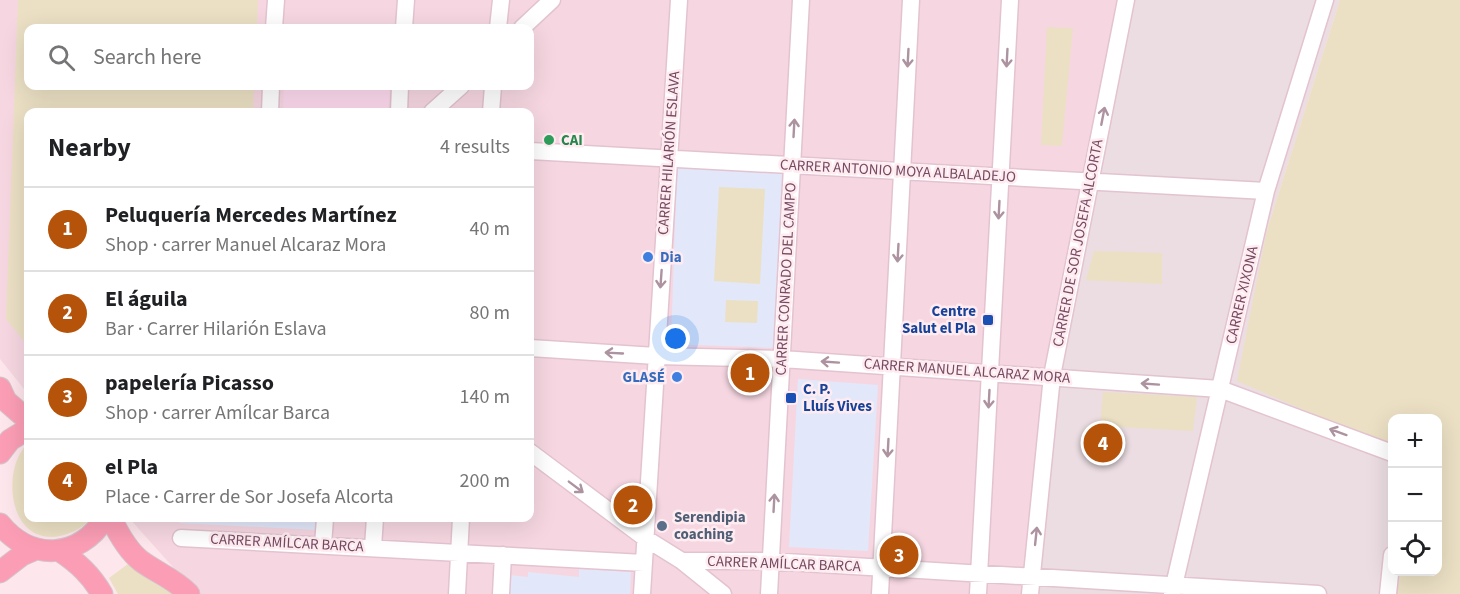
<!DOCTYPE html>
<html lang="en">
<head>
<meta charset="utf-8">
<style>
	:root { --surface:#fff; --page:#f2f2f2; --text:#202124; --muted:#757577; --line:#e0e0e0; --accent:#b45309 }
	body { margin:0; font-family:"Source Sans 3",sans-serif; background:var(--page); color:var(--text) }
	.controls { position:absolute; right:18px; bottom:18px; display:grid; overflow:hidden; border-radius:12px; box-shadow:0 6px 24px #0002 }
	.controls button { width:54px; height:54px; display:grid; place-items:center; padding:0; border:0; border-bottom:2px solid var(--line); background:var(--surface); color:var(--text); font:30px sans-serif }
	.you { position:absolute; left:676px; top:339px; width:21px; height:21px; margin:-15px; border:4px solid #fff; border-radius:50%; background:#1a73e8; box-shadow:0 0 0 9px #1a73e833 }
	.badge { display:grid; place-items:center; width:39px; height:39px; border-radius:50%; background:var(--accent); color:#fff; font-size:20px; font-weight:700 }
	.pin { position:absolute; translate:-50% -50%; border:3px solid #fff; box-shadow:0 2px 6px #0006 }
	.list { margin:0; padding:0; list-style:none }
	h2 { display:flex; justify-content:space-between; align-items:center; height:78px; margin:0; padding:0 24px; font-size:26px }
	h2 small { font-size:20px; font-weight:400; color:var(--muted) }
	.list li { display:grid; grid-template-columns:39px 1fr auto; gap:18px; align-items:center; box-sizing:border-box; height:84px; padding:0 24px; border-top:2px solid var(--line) }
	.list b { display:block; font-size:22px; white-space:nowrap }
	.list p { margin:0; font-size:20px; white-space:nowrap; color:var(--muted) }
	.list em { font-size:20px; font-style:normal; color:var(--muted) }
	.icon { flex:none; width:33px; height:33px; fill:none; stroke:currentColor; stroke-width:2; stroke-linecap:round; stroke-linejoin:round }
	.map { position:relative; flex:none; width:1460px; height:594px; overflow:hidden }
	.search { position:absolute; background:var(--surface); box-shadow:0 6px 24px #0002; left:24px; top:24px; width:510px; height:66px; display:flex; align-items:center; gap:15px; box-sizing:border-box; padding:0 21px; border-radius:12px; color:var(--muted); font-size:22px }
	.panel { position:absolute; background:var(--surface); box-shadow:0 6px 24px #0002; left:24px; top:108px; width:510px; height:414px; border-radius:12px }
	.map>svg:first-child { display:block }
	.residential { fill:#f6d7e1; fill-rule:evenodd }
	.commercial { fill:#fdd9ee }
	.industrial { fill:#ebdde2 }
	.education { fill:#e2e8f9 }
	.green { fill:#ebe0c4 }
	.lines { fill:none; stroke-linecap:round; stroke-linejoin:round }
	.minor-casing { stroke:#e3c3d0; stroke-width:19 }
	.major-casing { stroke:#d3c5cc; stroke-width:23 }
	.minor { stroke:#fff; stroke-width:16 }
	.major { stroke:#fb9eb5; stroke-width:21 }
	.oneway { stroke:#ad92a0 }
	.leisure-dot { fill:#2e9e5b; stroke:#ffecf1; stroke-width:2 }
	.shop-dot { fill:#3f7fe0; stroke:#ffecf1; stroke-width:2 }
	.transit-dot { fill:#1a4fb4; stroke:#ffecf1; stroke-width:2 }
	.service-dot { fill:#5c6f8a; stroke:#ffecf1; stroke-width:2 }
	.labels { text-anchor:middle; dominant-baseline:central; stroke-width:5; stroke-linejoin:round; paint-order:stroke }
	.leisure-label { font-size:15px; font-weight:bold; fill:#27864d; stroke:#ffecf1; text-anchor:start }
	.street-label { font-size:15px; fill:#764a61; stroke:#ffecf1 }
	.shop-label { font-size:15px; font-weight:bold; fill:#366cbe; stroke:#ffecf1; text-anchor:start }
	.transit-label { font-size:15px; font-weight:bold; fill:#164399; stroke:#ffecf1; text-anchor:end }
	.service-label { font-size:15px; font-weight:bold; fill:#4e5e75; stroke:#ffecf1; text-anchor:start }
</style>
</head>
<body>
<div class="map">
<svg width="1460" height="594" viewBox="0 0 1460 594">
	<rect width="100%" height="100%" fill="#fde6ec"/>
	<path class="residential" d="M0,0H1130L1033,594H197L129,518H530V112H28V394L0,359ZM28,28H530V86H28Z"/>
	<path class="commercial" d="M284,86H390L388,112H283Z"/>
	<path class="industrial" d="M1130,0H1340L1267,230L1392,439V572H1400L1397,594H1033L1050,397Z"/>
	<path class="education" d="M677,164L782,172L774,348L671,344Z
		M798,379L878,385L868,551L789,547Z
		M176,518H318L317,530L180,523Z
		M579,569L631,572L630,594H507L508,575L528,577V572L579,577Z"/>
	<path class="green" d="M18,0H258L257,28H28V86H254L253,112H28V346L6,319Z
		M1340,0H1460V594H1397L1400,572H1438V418H1392V448L1237,381L1267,230Z
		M1047,27L1073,28L1062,146L1041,145Z
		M719,187L765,189L760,284L714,281Z
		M1094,251L1162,253V284L1086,280Z
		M726,300L758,301L757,323L725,322Z
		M1103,392L1197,397L1193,431L1100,426Z
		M28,443V518H91C84,527 74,532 64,535C8,550 0,469 28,443Z
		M128,564L146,578L173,594H118L109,578Z"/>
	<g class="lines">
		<defs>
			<path id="minor" d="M274,28L276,0
				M404,28L406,0
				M498,28L501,0
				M522,28L552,0
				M270,112L271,86
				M399,112L400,86
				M432,112L461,86
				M491,112L493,86
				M530,151L1266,191
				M530,348L656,356L782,359L1220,389L1392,453
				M530,452L645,538L682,561L723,594
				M181,538L644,563
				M323,545L325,518
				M373,547L375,518
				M682,561H770L1318,594
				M457,594L461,518
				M501,594L503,555
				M642,594L679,0
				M769,594L801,0
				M880,594L911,0
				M978,594L1010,0
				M1030,594L1052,376L1126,0
				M1172,594L1266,191L1325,0
				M1388,594L1392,555"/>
			<path id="major" d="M0,388L6,401L28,420
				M0,453L10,440L28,429
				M111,518C118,533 127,550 141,561C157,573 175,579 189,594
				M0,524C31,562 79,559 105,518
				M60,551C78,563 91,575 102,594
				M0,572L22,555L36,549"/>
		</defs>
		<use href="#minor" class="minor-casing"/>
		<use href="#major" class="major-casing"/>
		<use href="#minor" class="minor"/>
		<use href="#major" class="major"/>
	</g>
	<defs><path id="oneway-shaft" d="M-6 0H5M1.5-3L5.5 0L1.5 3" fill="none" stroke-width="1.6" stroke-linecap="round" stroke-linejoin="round" transform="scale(1.5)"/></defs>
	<g class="oneway">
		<use href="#oneway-shaft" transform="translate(908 58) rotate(93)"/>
		<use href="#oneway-shaft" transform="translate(1007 58) rotate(93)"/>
		<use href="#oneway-shaft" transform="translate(1103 116) rotate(-79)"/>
		<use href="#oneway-shaft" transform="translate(794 128) rotate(-87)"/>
		<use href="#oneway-shaft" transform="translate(999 210) rotate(93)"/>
		<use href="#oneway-shaft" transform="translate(898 253) rotate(93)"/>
		<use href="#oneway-shaft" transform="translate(661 279) rotate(94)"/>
		<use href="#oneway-shaft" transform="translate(614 353) rotate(-177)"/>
		<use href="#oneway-shaft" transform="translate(830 362) rotate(-176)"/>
		<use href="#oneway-shaft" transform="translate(1150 384) rotate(-176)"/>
		<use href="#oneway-shaft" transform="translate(989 399) rotate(93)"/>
		<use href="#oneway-shaft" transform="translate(1338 432) rotate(-160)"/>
		<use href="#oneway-shaft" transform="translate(888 448) rotate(93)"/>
		<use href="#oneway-shaft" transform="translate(576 487) rotate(37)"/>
		<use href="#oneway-shaft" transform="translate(774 503) rotate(-87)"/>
		<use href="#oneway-shaft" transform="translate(1036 536) rotate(-84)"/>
	</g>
	<circle class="leisure-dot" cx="549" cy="140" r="6"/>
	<g class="shop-dot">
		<circle cx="648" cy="257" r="6"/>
		<circle cx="677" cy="377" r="6"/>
	</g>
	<g class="transit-dot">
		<rect x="982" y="314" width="12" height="12" rx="3"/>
		<rect x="785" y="392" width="12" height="12" rx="3"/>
	</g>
	<circle class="service-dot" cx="662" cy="526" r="6"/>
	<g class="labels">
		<g class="leisure-label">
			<text x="561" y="140">CAI</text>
		</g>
		<g class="street-label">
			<text transform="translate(669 153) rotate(-86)">CARRER HILARIÓN ESLAVA</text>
			<text transform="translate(898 171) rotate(3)">CARRER ANTONIO MOYA ALBALADEJO</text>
			<text transform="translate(1078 243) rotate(-79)">CARRER DE SOR JOSEFA ALCORTA</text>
			<text transform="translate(786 279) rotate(-87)">CARRER CONRADO DEL CAMPO</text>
			<text transform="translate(1242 295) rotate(-77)">CARRER XIXONA</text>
			<text transform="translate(967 371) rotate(4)">CARRER MANUEL ALCARAZ MORA</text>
			<text transform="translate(287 543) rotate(3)">CARRER AMÍLCAR BARCA</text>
			<text transform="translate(784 564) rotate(2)">CARRER AMÍLCAR BARCA</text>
		</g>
		<g class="shop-label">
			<text x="660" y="257">Dia</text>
			<text x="665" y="377" text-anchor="end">GLASÉ</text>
		</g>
		<g class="transit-label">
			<text x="976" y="311">Centre<tspan x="976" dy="17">Salut el Pla</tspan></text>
			<text x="803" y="389" text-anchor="start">C. P.<tspan x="803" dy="17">Lluís Vives</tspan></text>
		</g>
		<g class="service-label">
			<text x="674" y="517">Serendipia<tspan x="674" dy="17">coaching</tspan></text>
		</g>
	</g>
</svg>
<div class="controls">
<button>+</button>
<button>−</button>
<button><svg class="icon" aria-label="locate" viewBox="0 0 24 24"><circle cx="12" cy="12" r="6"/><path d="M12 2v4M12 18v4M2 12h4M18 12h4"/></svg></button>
</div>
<div class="you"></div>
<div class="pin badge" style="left:750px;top:373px">1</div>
<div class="pin badge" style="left:633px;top:505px">2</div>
<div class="pin badge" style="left:899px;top:555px">3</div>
<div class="pin badge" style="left:1103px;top:443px">4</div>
<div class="search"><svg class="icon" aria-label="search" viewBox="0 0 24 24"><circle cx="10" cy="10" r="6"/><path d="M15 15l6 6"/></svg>Search here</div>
<section class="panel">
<h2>Nearby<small>4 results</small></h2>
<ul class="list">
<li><span class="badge">1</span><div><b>Peluquería Mercedes Martínez</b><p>Shop · carrer Manuel Alcaraz Mora</p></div><em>40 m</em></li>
<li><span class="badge">2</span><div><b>El águila</b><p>Bar · Carrer Hilarión Eslava</p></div><em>80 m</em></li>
<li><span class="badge">3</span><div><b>papelería Picasso</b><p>Shop · carrer Amílcar Barca</p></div><em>140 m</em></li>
<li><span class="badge">4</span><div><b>el Pla</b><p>Place · Carrer de Sor Josefa Alcorta</p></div><em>200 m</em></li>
</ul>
</section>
</div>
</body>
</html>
